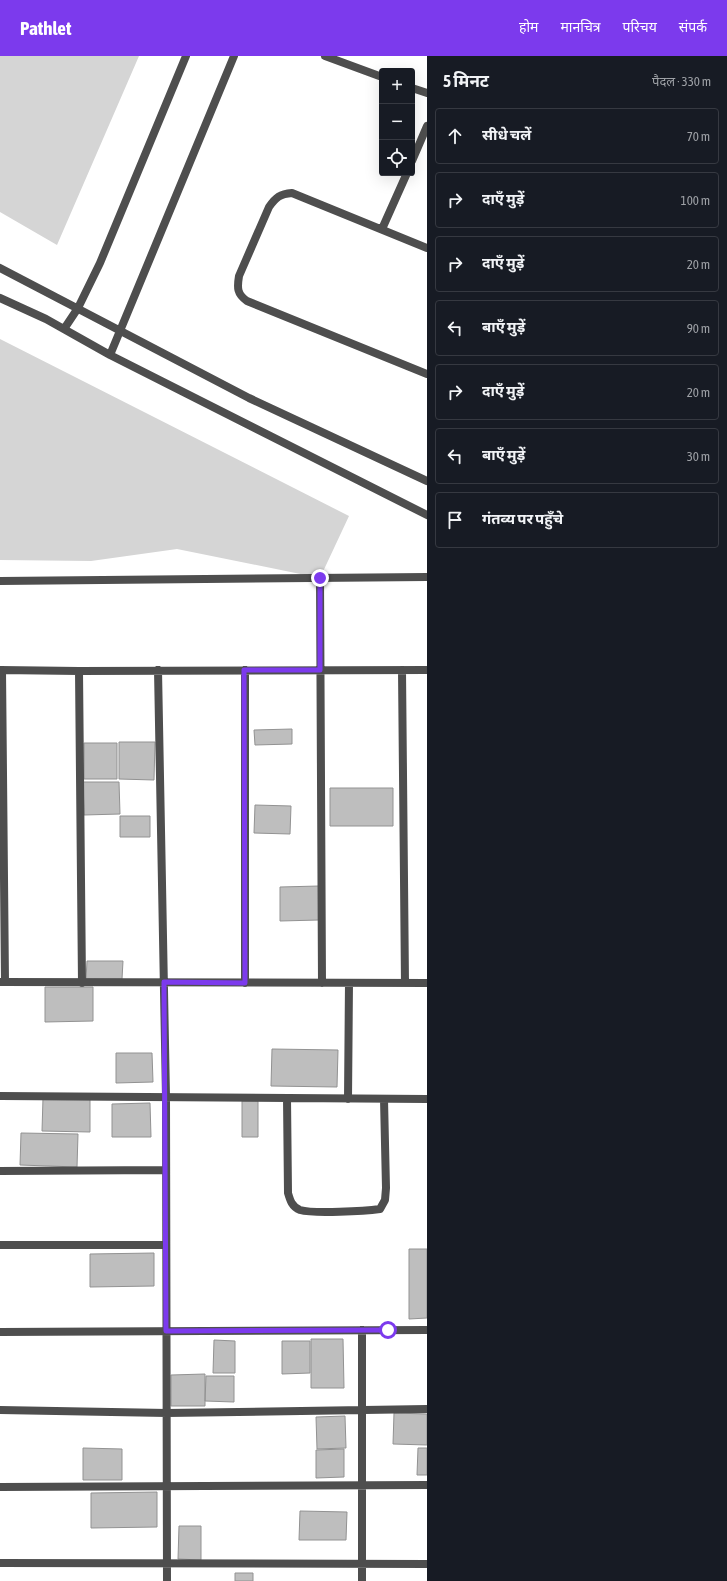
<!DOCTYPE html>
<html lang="hi">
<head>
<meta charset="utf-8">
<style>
	:root { --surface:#171b24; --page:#20242c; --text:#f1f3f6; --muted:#9ea1a6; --line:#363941; --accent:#7c3aed }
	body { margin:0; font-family:"Asap Condensed","Noto Sans Devanagari",sans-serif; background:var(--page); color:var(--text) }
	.controls { position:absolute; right:12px; top:12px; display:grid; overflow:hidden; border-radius:4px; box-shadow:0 4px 16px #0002 }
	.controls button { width:36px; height:36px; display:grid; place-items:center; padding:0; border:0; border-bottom:1px solid var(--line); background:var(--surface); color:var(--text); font:20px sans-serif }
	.stop { position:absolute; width:12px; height:12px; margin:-9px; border:3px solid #7c3aed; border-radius:50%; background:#fff }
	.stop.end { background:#7c3aed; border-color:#fff; box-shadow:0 1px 4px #0008 }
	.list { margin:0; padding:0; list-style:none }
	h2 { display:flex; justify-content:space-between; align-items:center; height:52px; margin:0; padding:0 16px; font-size:17px }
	h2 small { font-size:13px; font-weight:400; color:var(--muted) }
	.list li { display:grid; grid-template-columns:26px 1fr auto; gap:12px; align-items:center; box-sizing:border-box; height:56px; margin:0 8px 8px; padding:0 8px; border:1px solid var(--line); border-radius:4px }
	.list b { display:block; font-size:15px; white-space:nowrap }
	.list em { font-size:13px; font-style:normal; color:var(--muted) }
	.icon { flex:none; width:22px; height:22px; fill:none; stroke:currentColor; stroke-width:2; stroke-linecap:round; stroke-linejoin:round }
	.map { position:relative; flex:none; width:427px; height:1525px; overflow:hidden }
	header { display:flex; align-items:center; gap:24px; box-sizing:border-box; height:56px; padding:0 20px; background:var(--accent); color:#fff }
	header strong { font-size:19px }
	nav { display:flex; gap:22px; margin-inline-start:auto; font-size:14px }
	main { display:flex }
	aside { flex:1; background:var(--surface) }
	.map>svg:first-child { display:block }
	.green { fill:#d5d5d5 }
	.building { fill:#bebebe; stroke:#929292 }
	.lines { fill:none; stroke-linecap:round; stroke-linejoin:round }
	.minor { stroke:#4e4e4e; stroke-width:8 }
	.route { stroke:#7c3aed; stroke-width:5 }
</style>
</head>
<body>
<header>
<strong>Pathlet</strong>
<nav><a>होम</a><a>मानचित्र</a><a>परिचय</a><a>संपर्क</a></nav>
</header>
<main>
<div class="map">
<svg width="427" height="1525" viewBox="0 0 427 1525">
	<rect width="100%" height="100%" fill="#fff"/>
	<path class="green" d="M0,0H139L57,189L0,156Z
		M0,283L349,460L320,522L177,493L91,505L0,504Z"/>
	<path class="building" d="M292,673V688L255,689L254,674Z
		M119,686H155L154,724L119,723Z
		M84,687H117V723H84Z
		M83,726H119L120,758L84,759Z
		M330,732H393V770H330Z
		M255,749L291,750L290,778L254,777Z
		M120,760H150V781H120Z
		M319,830V864L280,865V831Z
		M87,905H123L122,923H86Z
		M45,931H93V965L45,966Z
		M272,993L338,994L337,1031L271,1030Z
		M116,997H152L153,1026L116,1027Z
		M43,1042L90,1043V1076L42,1075Z
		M242,1045H258V1081H242Z
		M150,1047L151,1081H112V1048Z
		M21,1077L78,1078L77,1111L20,1109Z
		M409,1193H427V1262L409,1263Z
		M154,1197V1230L90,1231V1198Z
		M311,1283H343L344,1332H311Z
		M214,1284L235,1285V1317H213Z
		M282,1285H310V1317L282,1318Z
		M205,1318V1350H171V1319Z
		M206,1320H234V1346L205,1345Z
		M394,1357L427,1358V1389L393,1388Z
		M345,1360L346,1392L317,1393L316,1361Z
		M83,1392L122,1393V1424H83Z
		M418,1392H427V1419H417Z
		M344,1393V1421L316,1422V1394Z
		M157,1436V1471L91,1472V1437Z
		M300,1455L347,1456L346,1484H299Z
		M179,1470H201V1504L178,1503Z
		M235,1517H253V1525H235Z"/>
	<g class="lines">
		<path class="minor" d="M325,0L382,21
			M412,32L427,37
			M412,105L427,70
			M382,173L407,117
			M427,192L292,137C280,138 276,141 269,151L239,220C237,232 237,238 247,245L427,318
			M0,212L249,342L427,425
			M0,242L46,263L110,299L427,459
			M64,273L78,252L100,207L186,0
			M110,299L234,0
			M320,522L322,927
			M0,525L427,521
			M0,614L79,615L427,614
			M2,614L5,926
			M158,614L166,1041L167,1525
			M245,614V927
			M402,614L405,927
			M79,615L82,927
			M0,926L427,927
			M0,1040L427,1043
			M287,1042L288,1137C290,1144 292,1151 300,1154C314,1158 365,1155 380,1153L385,1144L386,1132L384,1043
			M348,1043L349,927
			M0,1115L166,1114
			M0,1189H166
			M0,1276L427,1274
			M0,1354L167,1357L427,1353
			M0,1431L427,1429
			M0,1507L427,1508
			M362,1525V1274"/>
	</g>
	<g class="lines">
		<path class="route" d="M320,522V614H244L245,927L164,926L166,1275L388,1274"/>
	</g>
</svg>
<div class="controls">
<button>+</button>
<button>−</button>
<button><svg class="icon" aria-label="locate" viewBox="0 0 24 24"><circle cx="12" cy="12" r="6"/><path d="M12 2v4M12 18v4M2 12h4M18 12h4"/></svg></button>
</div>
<div class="stop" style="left:388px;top:1274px"></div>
<div class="stop end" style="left:320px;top:522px"></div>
</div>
<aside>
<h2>5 मिनट<small>पैदल · 330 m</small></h2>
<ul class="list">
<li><svg class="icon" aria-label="ahead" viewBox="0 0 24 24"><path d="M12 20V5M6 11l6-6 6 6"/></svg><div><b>सीधे चलें</b></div><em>70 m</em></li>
<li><svg class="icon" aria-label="right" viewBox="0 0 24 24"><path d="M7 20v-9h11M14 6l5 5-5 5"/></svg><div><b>दाएँ मुड़ें</b></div><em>100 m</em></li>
<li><svg class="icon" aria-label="right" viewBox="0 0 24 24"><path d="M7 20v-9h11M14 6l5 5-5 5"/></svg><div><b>दाएँ मुड़ें</b></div><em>20 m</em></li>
<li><svg class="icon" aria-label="left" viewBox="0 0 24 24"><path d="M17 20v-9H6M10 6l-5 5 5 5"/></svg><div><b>बाएँ मुड़ें</b></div><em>90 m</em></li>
<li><svg class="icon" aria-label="right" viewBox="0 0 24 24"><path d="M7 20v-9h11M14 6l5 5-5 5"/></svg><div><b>दाएँ मुड़ें</b></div><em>20 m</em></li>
<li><svg class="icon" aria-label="left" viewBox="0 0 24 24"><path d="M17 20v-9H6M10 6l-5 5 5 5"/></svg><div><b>बाएँ मुड़ें</b></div><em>30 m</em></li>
<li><svg class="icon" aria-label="arrive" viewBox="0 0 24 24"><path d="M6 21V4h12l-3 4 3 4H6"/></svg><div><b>गंतव्य पर पहुँचे</b></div></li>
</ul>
</aside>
</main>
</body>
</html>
